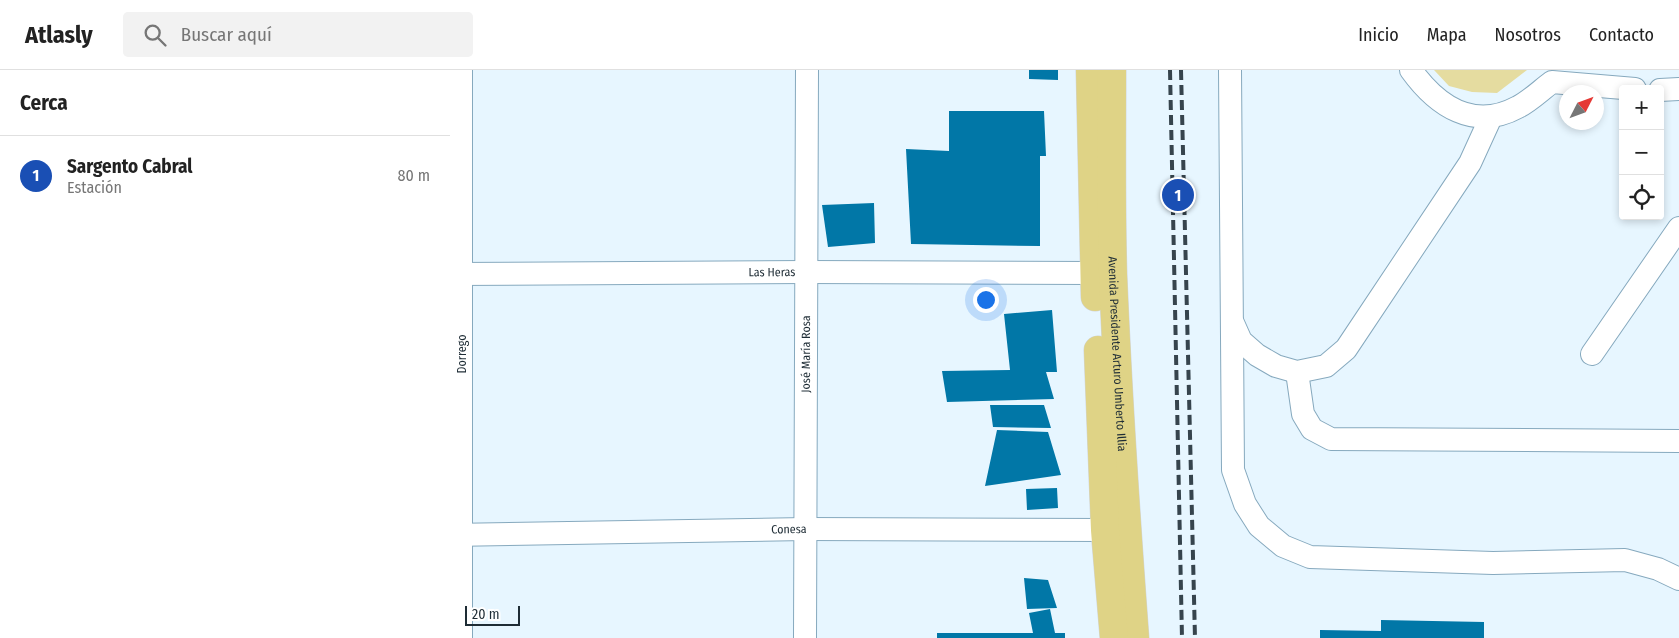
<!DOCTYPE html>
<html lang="es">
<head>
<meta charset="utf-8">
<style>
	:root { --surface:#fff; --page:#f2f2f2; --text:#222; --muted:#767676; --line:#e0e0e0; --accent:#2563eb }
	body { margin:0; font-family:"Fira Sans Condensed",sans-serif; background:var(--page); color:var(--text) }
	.controls { position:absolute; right:15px; top:15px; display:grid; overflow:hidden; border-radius:5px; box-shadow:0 2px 8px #0003 }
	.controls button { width:45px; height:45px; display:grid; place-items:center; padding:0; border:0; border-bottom:1px solid var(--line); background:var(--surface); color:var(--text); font:25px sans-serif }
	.compass { position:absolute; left:1109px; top:15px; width:45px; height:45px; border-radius:50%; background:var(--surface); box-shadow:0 2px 8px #0003; rotate:48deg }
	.scale { position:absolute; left:15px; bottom:12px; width:55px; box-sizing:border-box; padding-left:5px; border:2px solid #1e2c35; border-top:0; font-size:14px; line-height:18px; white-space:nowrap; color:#1e2c35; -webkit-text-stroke:4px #fff; paint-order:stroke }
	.you { position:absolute; left:535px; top:229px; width:18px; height:18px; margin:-12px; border:4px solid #fff; border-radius:50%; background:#1a73e8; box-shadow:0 0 0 8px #1a73e833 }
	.badge { display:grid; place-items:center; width:32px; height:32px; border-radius:50%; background:var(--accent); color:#fff; font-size:16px; font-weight:700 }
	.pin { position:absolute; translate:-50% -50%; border:2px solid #fff; box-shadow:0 1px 5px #0006 }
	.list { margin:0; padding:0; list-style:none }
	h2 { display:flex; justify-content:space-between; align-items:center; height:65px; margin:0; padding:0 20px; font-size:21px }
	h2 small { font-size:16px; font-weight:400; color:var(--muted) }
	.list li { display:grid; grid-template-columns:32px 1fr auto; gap:15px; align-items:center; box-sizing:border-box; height:80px; padding:0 20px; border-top:1px solid var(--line) }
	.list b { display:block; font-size:19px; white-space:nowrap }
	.list p { margin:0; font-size:16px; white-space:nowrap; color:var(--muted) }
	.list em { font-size:16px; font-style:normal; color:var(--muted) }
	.icon { flex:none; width:28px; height:28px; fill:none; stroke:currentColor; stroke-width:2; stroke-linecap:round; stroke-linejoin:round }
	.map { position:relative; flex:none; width:1229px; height:568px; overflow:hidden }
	header { display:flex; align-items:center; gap:30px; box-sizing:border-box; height:70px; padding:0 25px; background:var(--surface); border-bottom:1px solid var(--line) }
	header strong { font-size:24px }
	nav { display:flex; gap:28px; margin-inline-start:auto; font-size:18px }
	.search { width:350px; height:45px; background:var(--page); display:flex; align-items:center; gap:12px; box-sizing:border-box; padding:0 18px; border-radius:5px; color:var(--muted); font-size:19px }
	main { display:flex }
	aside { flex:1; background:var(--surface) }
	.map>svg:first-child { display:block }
	.green { fill:#e5dca0 }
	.building { fill:#0177a7 }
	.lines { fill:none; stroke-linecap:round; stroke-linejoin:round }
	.minor-casing { stroke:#86a9be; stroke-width:24 }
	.major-casing { stroke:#d2d5d7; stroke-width:29 }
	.minor { stroke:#fff; stroke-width:22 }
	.major { stroke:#dfd386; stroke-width:28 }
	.rail { stroke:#36444d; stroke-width:4; stroke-dasharray:10 5; stroke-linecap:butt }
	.labels { text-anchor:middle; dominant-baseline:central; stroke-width:5; stroke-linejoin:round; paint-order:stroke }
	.street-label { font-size:12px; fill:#1e2c35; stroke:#fff }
</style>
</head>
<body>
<header>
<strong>Atlasly</strong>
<div class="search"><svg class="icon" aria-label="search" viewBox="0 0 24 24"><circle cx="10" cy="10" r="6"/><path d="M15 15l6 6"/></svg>Buscar aquí</div>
<nav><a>Inicio</a><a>Mapa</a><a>Nosotros</a><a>Contacto</a></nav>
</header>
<main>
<aside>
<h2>Cerca<small></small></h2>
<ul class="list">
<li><span class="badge" style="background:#1a4fb4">1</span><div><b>Sargento Cabral</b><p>Estación</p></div><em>80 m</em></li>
</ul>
</aside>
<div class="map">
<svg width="1229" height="568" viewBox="0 0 1229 568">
	<rect width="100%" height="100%" fill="#e7f6ff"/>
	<path class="green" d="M984,0H1077L1047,23L1022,22L999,16Z"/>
	<path class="building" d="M579,0H608V10L579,9Z
		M499,41H594L596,86H590V176L461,174L456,79L499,81Z
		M424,133L425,173L378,177L372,135Z
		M602,240L607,302H596L604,329L497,332L492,301L560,300L554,244Z
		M540,335H594L601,358L543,357Z
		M547,360L598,362L611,405L535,416Z
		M607,418L608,438L577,440L576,419Z
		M574,508L598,510L607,538L577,539Z
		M600,539L605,563H615V568H487V563H583L579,543Z
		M931,550L1034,552V568H870V560L931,561Z"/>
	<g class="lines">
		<defs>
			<g id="minor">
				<path d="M780,0L783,400L795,434L809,456L833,476L860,487L1043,493L1175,490L1208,499L1229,509"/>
				<path d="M961,0C987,36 1024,61 1068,37C1080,31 1091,20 1102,12L1185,19"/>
				<path d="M1210,20L1229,19"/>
				<path id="s1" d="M0,204L356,202L644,203"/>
				<path d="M783,253L791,271L807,285L826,296L847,302L876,296L896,279L1020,93L1041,47"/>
				<path d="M1142,284L1229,158"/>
				<path d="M847,302L853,344L862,359L881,369L1229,371"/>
				<path id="s2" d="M0,465L356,459L655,460L671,457"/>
				<path d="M11,568V0"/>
				<path id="s3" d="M355,568L357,0"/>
			</g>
			<g id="major">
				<path d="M640,0L645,227"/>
				<path id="s4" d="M662,0C662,68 661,137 663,205C668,326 676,447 685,568"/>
				<path d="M648,280L655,460L664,568"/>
			</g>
		</defs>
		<use href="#minor" class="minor-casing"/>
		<use href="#major" class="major-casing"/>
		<use href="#minor" class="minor"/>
		<use href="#major" class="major"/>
		<path class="rail" d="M720,0L732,568
			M731,0L745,568"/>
	</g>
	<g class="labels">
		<g class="street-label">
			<text stroke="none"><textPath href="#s1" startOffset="322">Las Heras</textPath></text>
			<text transform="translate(12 284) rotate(-90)">Dorrego</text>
			<text stroke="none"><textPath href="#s3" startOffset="284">José María Rosa</textPath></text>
			<text stroke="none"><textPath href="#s4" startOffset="284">Avenida Presidente Arturo Umberto Illia</textPath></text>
			<text stroke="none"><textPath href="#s2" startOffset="339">Conesa</textPath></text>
		</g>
	</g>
</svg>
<div class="controls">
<button>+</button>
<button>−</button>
<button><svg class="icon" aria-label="locate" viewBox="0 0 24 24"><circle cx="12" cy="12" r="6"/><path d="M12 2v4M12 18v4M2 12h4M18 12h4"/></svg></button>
</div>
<svg class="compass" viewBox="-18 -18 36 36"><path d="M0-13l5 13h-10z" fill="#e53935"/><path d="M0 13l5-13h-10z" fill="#767676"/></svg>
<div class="scale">20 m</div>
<div class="you"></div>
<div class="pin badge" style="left:728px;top:125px;background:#1a4fb4">1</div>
</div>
</main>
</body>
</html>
